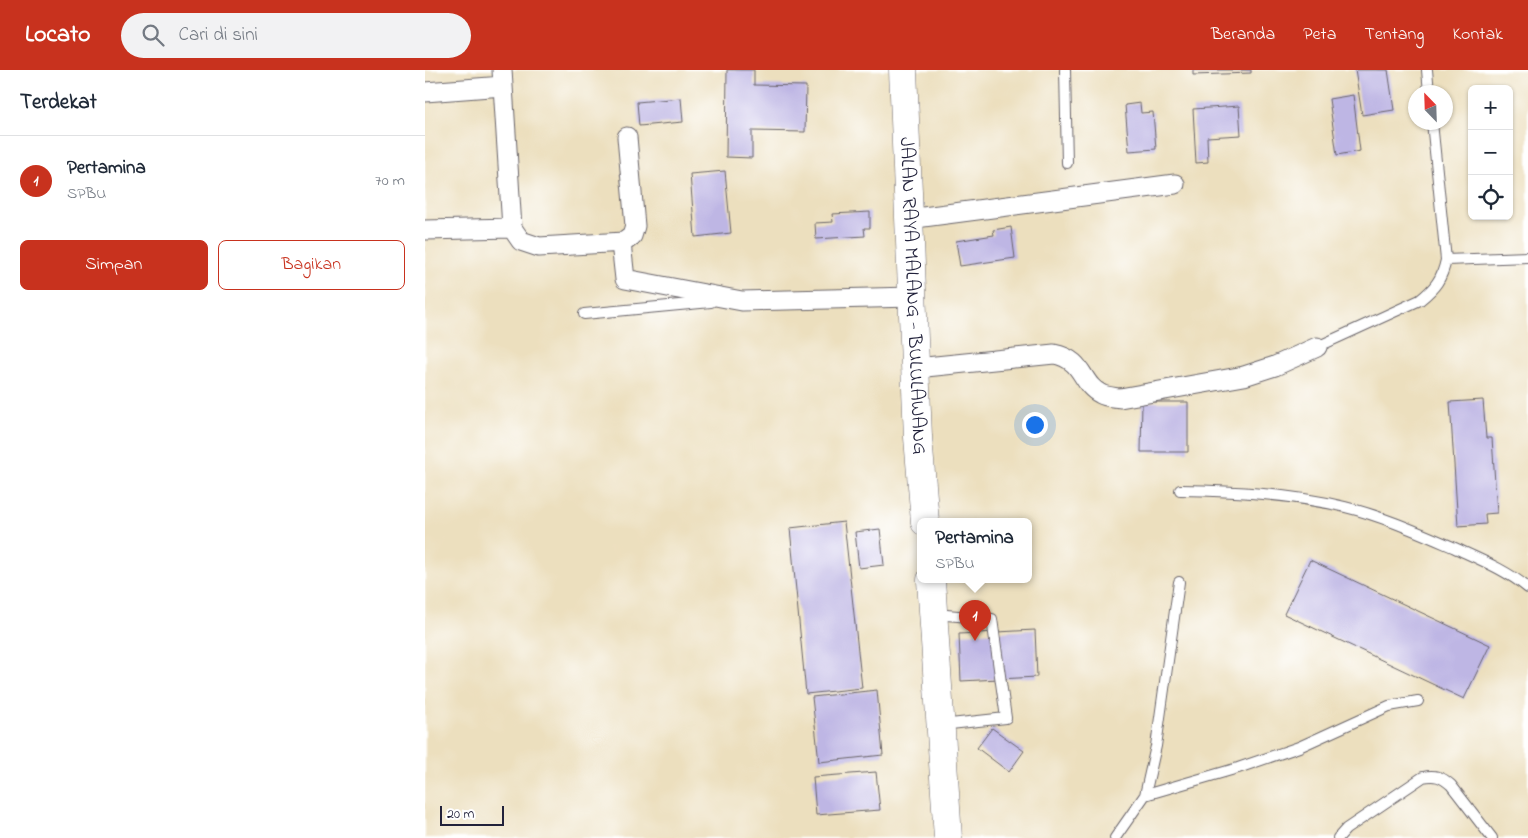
<!DOCTYPE html>
<html lang="id">
<head>
<meta charset="utf-8">
<style>
	:root { --surface:#fff; --page:#f2f2f3; --text:#1f2937; --muted:#747a83; --line:#e0e1e3; --accent:#c8321e }
	body { margin:0; font-family:"Indie Flower",sans-serif; background:var(--page); color:var(--text) }
	.controls { position:absolute; right:15px; top:15px; display:grid; overflow:hidden; border-radius:8px; box-shadow:0 1px 4px #0004 }
	.controls button { width:45px; height:45px; display:grid; place-items:center; padding:0; border:0; border-bottom:1px solid var(--line); background:var(--surface); color:var(--text); font:25px sans-serif }
	.compass { position:absolute; left:983px; top:15px; width:45px; height:45px; border-radius:50%; background:var(--surface); box-shadow:0 1px 4px #0004; rotate:337deg }
	.scale { position:absolute; left:15px; bottom:12px; width:64px; box-sizing:border-box; padding-left:5px; border:2px solid #22223b; border-top:0; font-size:14px; line-height:18px; white-space:nowrap; color:#22223b; -webkit-text-stroke:4px #fff; paint-order:stroke }
	.you { position:absolute; left:609px; top:354px; width:18px; height:18px; margin:-12px; border:4px solid #fff; border-radius:50%; background:#1a73e8; box-shadow:0 0 0 8px #1a73e833 }
	.badge { display:grid; place-items:center; width:32px; height:32px; border-radius:50%; background:var(--accent); color:#fff; font-size:16px; font-weight:700 }
	.pin { position:absolute; translate:-50% -41px; filter:drop-shadow(0 1px 2px #0008) }
	.pin::after { content:''; position:absolute; top:26px; width:18px; height:15px; background:inherit; clip-path:polygon(0 0,100% 0,50% 100%) }
	.popup { position:absolute; left:492px; top:448px; width:115px; height:65px; box-sizing:border-box; display:grid; place-content:center; border-radius:8px; background:var(--surface); filter:drop-shadow(0 1px 4px #0005); font-size:16px; white-space:nowrap; color:var(--muted) }
	.popup b { font-size:19px; color:var(--text) }
	.popup::after { content:''; position:absolute; left:50%; top:100%; margin-left:-10px; border:10px solid transparent; border-top-color:var(--surface) }
	.list { margin:0; padding:0; list-style:none }
	h2 { display:flex; justify-content:space-between; align-items:center; height:65px; margin:0; padding:0 20px; font-size:21px }
	h2 small { font-size:16px; font-weight:400; color:var(--muted) }
	.list li { display:grid; grid-template-columns:32px 1fr auto; gap:15px; align-items:center; box-sizing:border-box; height:90px; padding:0 20px; border-top:1px solid var(--line) }
	.list b { display:block; font-size:19px; white-space:nowrap }
	.list p { margin:0; font-size:16px; white-space:nowrap; color:var(--muted) }
	.list em { font-size:16px; font-style:normal; color:var(--muted) }
	.actions { display:flex; gap:10px; padding:15px 20px }
	.actions a { flex:1; padding:11px 0; border:1px solid var(--accent); border-radius:8px; text-align:center; font-size:18px; color:var(--accent) }
	.actions .main { background:var(--accent); color:#fff }
	.icon { flex:none; width:28px; height:28px; fill:none; stroke:currentColor; stroke-width:2; stroke-linecap:round; stroke-linejoin:round }
	.map { position:relative; flex:none; width:1103px; height:768px; overflow:hidden }
	header { display:flex; align-items:center; gap:30px; box-sizing:border-box; height:70px; padding:0 25px; background:var(--accent); color:#fff }
	header strong { font-size:24px }
	nav { display:flex; gap:28px; margin-inline-start:auto; font-size:18px }
	.search { width:350px; height:45px; background:var(--page); display:flex; align-items:center; gap:12px; box-sizing:border-box; padding:0 18px; border-radius:28px; color:var(--muted); font-size:19px }
	main { display:flex }
	aside { flex:1; background:var(--surface) }
	.map>svg:first-child { display:block }
	.building { fill:#beb6e4 }
	.lines { fill:none; stroke-linecap:round; stroke-linejoin:round }
	.service-casing { stroke:#696469; stroke-width:12 }
	.minor-casing { stroke:#696469; stroke-width:21 }
	.primary-casing { stroke:#696469; stroke-width:29 }
	.service { stroke:#fff; stroke-width:10 }
	.minor { stroke:#fff; stroke-width:19 }
	.primary { stroke:#fff; stroke-width:28 }
	.labels { text-anchor:middle; dominant-baseline:central; stroke-width:4; stroke-linejoin:round; paint-order:stroke }
	.street-label { font-size:20px; fill:#22223b; stroke:#fff }
</style>
</head>
<body>
<header>
<strong>Locato</strong>
<div class="search"><svg class="icon" aria-label="search" viewBox="0 0 24 24"><circle cx="10" cy="10" r="6"/><path d="M15 15l6 6"/></svg>Cari di sini</div>
<nav><a>Beranda</a><a>Peta</a><a>Tentang</a><a>Kontak</a></nav>
</header>
<main>
<aside>
<h2>Terdekat<small></small></h2>
<ul class="list">
<li><span class="badge">1</span><div><b>Pertamina</b><p>SPBU</p></div><em>70 m</em></li>
</ul>
<div class="actions"><a class="main">Simpan</a><a>Bagikan</a></div>
</aside>
<div class="map">
<svg width="1103" height="768" viewBox="0 0 1103 768">
	<rect width="100%" height="100%" fill="#fff"/>
	<filter id="ink" filterUnits="userSpaceOnUse"><feTurbulence type="fractalNoise" baseFrequency=".02" numOctaves="2"/><feDisplacementMap in="SourceGraphic" scale="10" xChannelSelector="R" yChannelSelector="G"/><feConvolveMatrix kernelMatrix="1 2 1 2 8 2 1 2 1" color-interpolation-filters="sRGB"/></filter>
	<filter id="wash" filterUnits="userSpaceOnUse"><feTurbulence type="fractalNoise" baseFrequency=".0096" numOctaves="4" result="noise"/><feDisplacementMap in="SourceGraphic" scale="20" xChannelSelector="R" yChannelSelector="G"/><feGaussianBlur stdDeviation="1.12" result="paint"/><feColorMatrix in="noise" values="0 0 0 0 0 0 0 0 0 0 0 0 0 0 0 0 0 1.4 0 .05"/><feComposite in="paint" operator="in"/></filter>
	<g filter="url(#wash)">
		<rect width="100%" height="100%" fill="#ecdfbe"/>
		<g id="blocks">
			<path class="building" d="M302,0H329V15L381,16L380,62L327,61V88L301,87Z
				M768,0H826V3L768,5Z
				M930,0H963L969,40L937,45Z
				M928,25L935,81L912,85L904,29Z
				M256,28L258,52L214,56L212,32Z
				M715,33L716,43L728,42L731,79L704,81L700,35Z
				M814,36L816,65L782,67L783,92L771,93L768,39Z
				M300,101L306,163L270,167L265,104Z
				M445,142V158H439L440,166L391,169L390,153L408,152L407,144Z
				M586,157L590,188L535,196L531,171L569,165L568,160Z
				M1058,330L1061,368H1067L1072,443L1060,444L1061,454L1033,456L1025,332Z
				M717,332H763V382H716Z
				M419,452L437,618L381,624L365,458Z
				M455,459L459,495L434,498L430,462Z
				M885,490L1065,575L1039,629L859,544Z
				M610,560L612,607L536,611L534,564Z
				M452,620L458,685L394,692L387,627Z
				M567,658L599,681L584,702L552,678Z
				M451,702L455,740L391,745L388,707Z"/>
		</g>
	</g>
	<g filter="url(#ink)">
		<use href="#blocks" fill-opacity="0" stroke="#696469" stroke-width="1"/>
		<g class="lines">
			<defs>
				<path id="service" d="M640,0L642,93
					M1002,0L1004,22
					M1021,190L1103,187
					M159,244L286,232
					M892,277L995,230C1010,218 1017,209 1021,190L1007,52
					M755,420C810,421 866,424 920,437C957,446 995,463 1030,478C1056,490 1081,500 1103,518
					M510,544L567,549L581,648L516,655
					M720,725L813,698L874,677L964,636L993,631
					M690,768L720,725L731,676L754,512
					M913,768L921,759L998,707C1010,704 1017,707 1026,715L1067,768"/>
				<path id="minor" d="M77,0L87,158
					M0,22L78,16
					M483,149L750,114
					M0,160L87,158L96,171L114,177L199,172L207,166L210,156L202,67
					M196,173L200,209L317,231L488,227
					M491,298L629,284C660,290 655,314 676,324C681,327 689,327 695,328L819,306L850,296L892,277"/>
				<g id="primary">
					<path id="s1" d="M478,0L493,367L500,452"/>
					<path d="M506,510L523,768"/>
				</g>
			</defs>
			<use href="#service" class="service-casing"/>
			<use href="#minor" class="minor-casing"/>
			<use href="#primary" class="primary-casing"/>
			<use href="#service" class="service"/>
			<use href="#minor" class="minor"/>
			<use href="#primary" class="primary"/>
		</g>
	</g>
	<g class="labels">
		<g class="street-label">
			<text stroke="none"><textPath href="#s1" startOffset="226">JALAN RAYA MALANG - BULULAWANG</textPath></text>
		</g>
	</g>
</svg>
<div class="controls">
<button>+</button>
<button>−</button>
<button><svg class="icon" aria-label="locate" viewBox="0 0 24 24"><circle cx="12" cy="12" r="6"/><path d="M12 2v4M12 18v4M2 12h4M18 12h4"/></svg></button>
</div>
<svg class="compass" viewBox="-18 -18 36 36"><path d="M0-13l5 13h-10z" fill="#e53935"/><path d="M0 13l5-13h-10z" fill="#747a83"/></svg>
<div class="scale">20 m</div>
<div class="you"></div>
<div class="pin badge" style="left:550px;top:571px">1</div>
<div class="popup"><b>Pertamina</b>SPBU</div>
</div>
</main>
</body>
</html>
